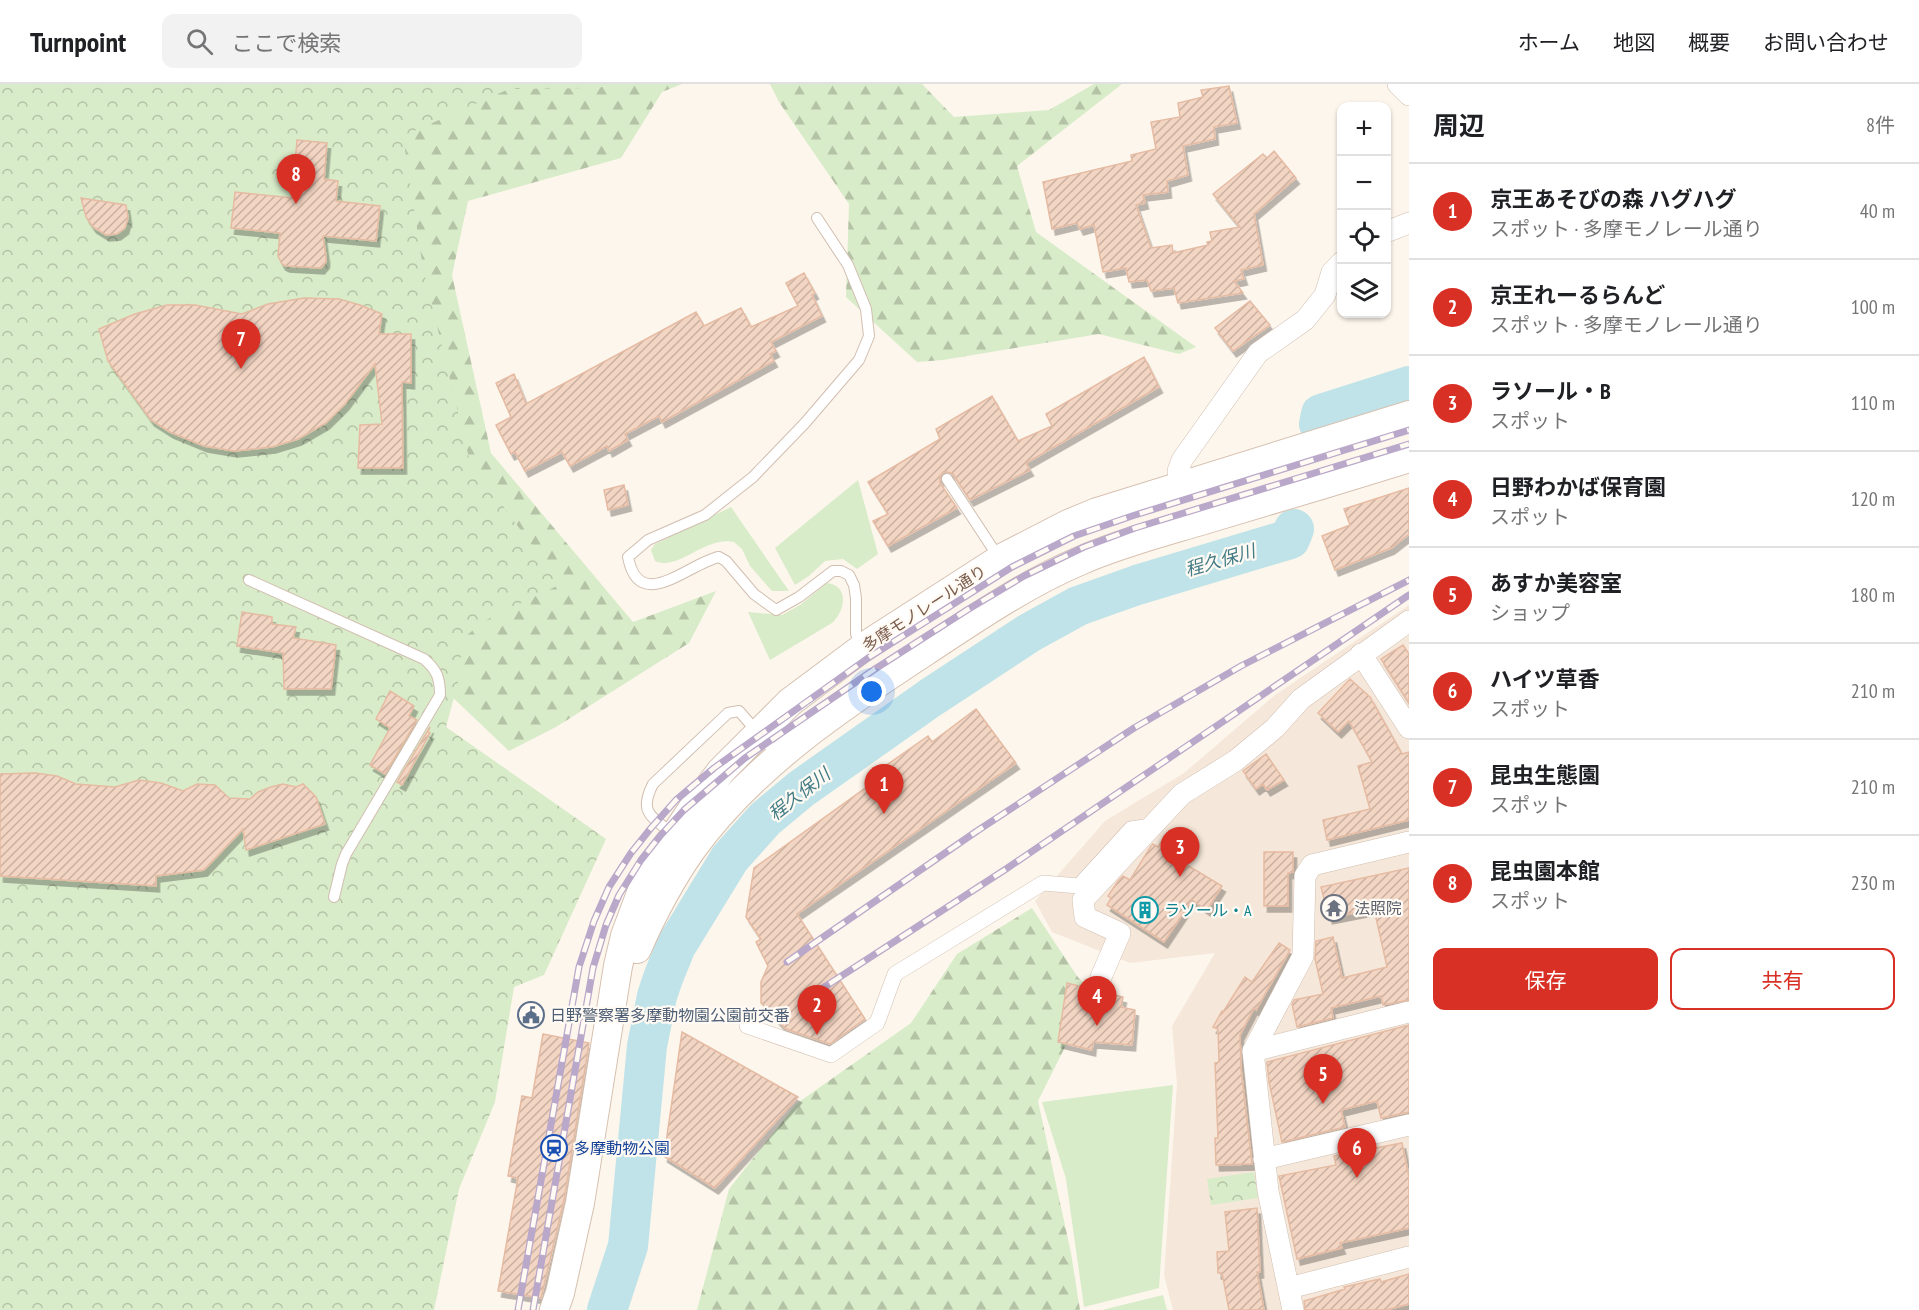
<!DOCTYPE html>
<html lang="ja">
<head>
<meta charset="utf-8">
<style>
	:root { --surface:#fff; --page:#f2f2f2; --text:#202124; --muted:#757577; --line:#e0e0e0; --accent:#d93025 }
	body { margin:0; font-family:"PT Sans Narrow","Noto Sans JP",sans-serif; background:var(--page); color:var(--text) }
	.controls { position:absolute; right:18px; top:18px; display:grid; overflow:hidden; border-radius:12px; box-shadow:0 2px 4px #0004 }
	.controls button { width:54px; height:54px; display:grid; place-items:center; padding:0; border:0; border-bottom:2px solid var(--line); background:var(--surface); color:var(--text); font:30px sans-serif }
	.you { position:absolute; left:872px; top:608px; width:21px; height:21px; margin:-15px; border:4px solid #fff; border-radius:50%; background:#1a73e8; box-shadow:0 0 0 9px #1a73e833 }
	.badge { display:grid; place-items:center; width:39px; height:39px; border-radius:50%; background:var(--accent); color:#fff; font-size:20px; font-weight:700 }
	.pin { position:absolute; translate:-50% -50px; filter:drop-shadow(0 2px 3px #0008) }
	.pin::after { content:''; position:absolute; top:32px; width:21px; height:18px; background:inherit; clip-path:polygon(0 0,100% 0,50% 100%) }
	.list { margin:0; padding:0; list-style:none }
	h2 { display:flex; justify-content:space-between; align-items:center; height:78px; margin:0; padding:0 24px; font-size:26px }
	h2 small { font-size:20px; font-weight:400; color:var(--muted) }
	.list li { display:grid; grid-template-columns:39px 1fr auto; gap:18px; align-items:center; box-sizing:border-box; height:96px; padding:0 24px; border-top:2px solid var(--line) }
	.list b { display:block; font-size:22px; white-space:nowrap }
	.list p { margin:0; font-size:20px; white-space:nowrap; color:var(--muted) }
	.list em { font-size:20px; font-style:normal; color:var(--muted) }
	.actions { display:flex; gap:12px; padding:18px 24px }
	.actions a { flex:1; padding:14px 0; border:2px solid var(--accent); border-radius:12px; text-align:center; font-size:21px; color:var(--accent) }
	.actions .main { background:var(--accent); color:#fff }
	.icon { flex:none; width:33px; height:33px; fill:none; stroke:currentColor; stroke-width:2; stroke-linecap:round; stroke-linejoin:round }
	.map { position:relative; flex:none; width:1409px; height:1226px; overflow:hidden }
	header { display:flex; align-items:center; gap:36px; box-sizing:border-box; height:84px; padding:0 30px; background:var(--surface); border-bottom:2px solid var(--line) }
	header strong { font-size:28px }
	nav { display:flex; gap:33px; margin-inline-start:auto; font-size:21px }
	.search { width:420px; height:54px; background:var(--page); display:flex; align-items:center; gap:15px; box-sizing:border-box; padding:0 21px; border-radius:12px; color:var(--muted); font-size:22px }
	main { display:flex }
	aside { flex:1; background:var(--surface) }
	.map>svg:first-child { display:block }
	.residential { fill:#f5e8da }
	.grass { fill:#d8ecc9 }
	.forest { fill:url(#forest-firs) }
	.park { fill:url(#park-crowns) }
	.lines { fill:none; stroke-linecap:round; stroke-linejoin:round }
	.river { stroke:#bfe3e8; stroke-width:40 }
	.building { fill:url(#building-hatch); stroke:#e6bba3; stroke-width:1.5; filter:url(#shadow) }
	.service-casing { stroke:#d1beb0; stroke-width:12 }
	.pedestrian-casing { stroke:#d1beb0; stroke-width:16 }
	.minor-casing { stroke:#d1beb0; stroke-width:22 }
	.secondary-casing { stroke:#d6c0b0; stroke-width:30 }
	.service { stroke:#fff; stroke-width:10 }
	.pedestrian { stroke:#fff; stroke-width:15 }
	.minor { stroke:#fff; stroke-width:21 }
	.secondary { stroke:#fff; stroke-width:28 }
	.rail-casing { stroke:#b9a8c9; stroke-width:7 }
	.rail { stroke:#fffaf3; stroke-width:4.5; stroke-dasharray:14; stroke-linecap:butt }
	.labels { text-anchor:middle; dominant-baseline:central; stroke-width:4.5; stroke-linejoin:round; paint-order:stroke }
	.street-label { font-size:16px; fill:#7a5c4d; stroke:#fffaf3 }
	.worship-label { font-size:16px; fill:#5b616d; stroke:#fffaf3; text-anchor:start }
	.culture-label { font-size:16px; fill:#0d838f; stroke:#fffaf3; text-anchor:start }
	.service-label { font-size:16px; fill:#4e5e75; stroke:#fffaf3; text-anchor:start }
	.transit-label { font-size:16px; fill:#164399; stroke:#fffaf3; text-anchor:start }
	.water-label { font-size:18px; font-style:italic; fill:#437c86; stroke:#fffaf3 }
</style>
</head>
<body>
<header>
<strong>Turnpoint</strong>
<div class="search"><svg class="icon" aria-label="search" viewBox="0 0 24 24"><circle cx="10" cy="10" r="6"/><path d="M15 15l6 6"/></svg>ここで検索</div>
<nav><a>ホーム</a><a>地図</a><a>概要</a><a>お問い合わせ</a></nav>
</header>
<main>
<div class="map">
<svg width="1409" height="1226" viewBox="0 0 1409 1226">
	<defs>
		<pattern id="forest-firs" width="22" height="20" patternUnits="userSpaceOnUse" patternTransform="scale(1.5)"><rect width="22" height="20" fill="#d8ecc9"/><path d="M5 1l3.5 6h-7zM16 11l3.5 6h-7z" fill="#b4c2a5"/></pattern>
		<pattern id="park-crowns" width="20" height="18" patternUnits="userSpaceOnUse" patternTransform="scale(1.5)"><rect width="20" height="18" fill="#d8ecc9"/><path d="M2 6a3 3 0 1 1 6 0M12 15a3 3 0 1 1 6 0" fill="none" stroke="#b4c2a5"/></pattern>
		<pattern id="building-hatch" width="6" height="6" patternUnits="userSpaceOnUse" patternTransform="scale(1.5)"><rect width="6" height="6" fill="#f3d5c3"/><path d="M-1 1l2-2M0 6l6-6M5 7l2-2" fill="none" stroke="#cab0a1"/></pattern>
		<filter id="shadow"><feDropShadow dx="3.5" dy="6" stdDeviation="0" flood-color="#0004"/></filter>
	</defs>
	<rect width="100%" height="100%" fill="#fdf6ec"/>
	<path class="residential" d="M1409,521V1226H1173L1164,1191L1177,1000L1172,942L1215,869L1130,879L1052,848L1035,817L1105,737L1184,689L1275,611Z"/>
	<path class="grass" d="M858,396L878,470L857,485L843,475L825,477L809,492L795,501L775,464Z
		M731,423L789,507H772L750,482L742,465L734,458C704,452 678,488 655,477L651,466L655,460Z
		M827,499C850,502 845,527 832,539L770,576L748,528L782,531L800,521Z
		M1173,1001L1159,1204L1084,1223L1066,1095L1042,1018Z
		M1163,1211L1167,1226H1102Z"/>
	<path class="forest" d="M489,0H682L662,8L621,74L468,117L452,191L491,369L633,538L716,507L689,559L556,643L509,667L448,609L340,50Z
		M770,0H922L954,33L1049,26L1094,0H1122L1017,82L1036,148L1196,263L1179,270L1099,250L943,276L917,278L846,213L849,120L779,18Z
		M1032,824L1077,892L1105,923L1074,945L1038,1017L1071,1169L1080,1226H697L729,1105L796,1020L911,939L957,870Z"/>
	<path class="park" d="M0,0H610L599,4L509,5L403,52L423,184L470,378L561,500L486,536L462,555L460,591L446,643L606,755L544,891L514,903L495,1018L459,1105L434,1226H0Z
		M1254,1088L1258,1114L1211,1121L1207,1095Z"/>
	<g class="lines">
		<path class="river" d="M1319,340L1321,330L1409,302
			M607,1226L628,1162L647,962L657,912L663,894L676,862L730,774L765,735L801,705L930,614L1029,549L1078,522L1137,501L1290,455L1294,445"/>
	</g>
	<path class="building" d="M1229,2L1237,39L1214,43L1215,55L1183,62L1188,91L1167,97L1168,108L1143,111L1145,119L1136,121L1151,164L1172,161L1173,169L1208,161L1207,158L1212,157L1210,148L1240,143L1213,110L1263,70L1267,74L1274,67L1296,94L1254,130L1263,181L1241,186L1244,195L1234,197L1243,209L1178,219L1174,204L1151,207L1147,196L1129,198L1126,184L1103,188L1094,141L1080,145L1077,139L1052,145L1043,98L1132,77L1131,71L1156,65L1151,38L1180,33L1178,19L1203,13L1201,6Z
		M297,56L327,59L324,95L338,97L336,117L380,122L376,157L323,152L326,173V178L321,184L286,182L282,180L278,172L280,149L231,144L235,108L292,114Z
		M81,114L126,121L128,134L125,144L117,150L106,151L93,143L86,133Z
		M804,189L815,209L812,211L822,232L771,258L776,267L770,270L774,277L662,338L659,332L625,350L628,356L609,367L607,362L570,382L562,368L525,387L515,368L511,370L496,341L511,333L496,299L514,290L526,320L696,228L704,242L741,224L751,243L798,222L786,199Z
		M304,214L339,215L360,221L382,230L379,250H411V299L402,298L403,384H358L360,341L382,340L375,280L345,320L326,339L298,355L272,363L234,367L204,362L170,348L151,336L108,277L99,245L135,230L167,221H195L242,230L268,220Z
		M1250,217L1270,241L1233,267L1215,244Z
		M1144,273L1159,303L1026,379L1030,386L970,416L953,390L947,388H943L940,392V399L957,424L888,462L873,437L888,430L868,398L940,355L936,345L992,312L1018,357L1052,342L1046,330Z
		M624,401L628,421L608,426L604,406Z
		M1409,404V450L1391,464L1335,486L1322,452L1350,441L1344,425Z
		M242,528L272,533V540L296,543L293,554L336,561L331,605H284L283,569L237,562Z
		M1403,561L1409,570V619L1381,575Z
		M1350,595L1370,613L1402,670L1409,668V736L1327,756L1323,736L1370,725L1358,682L1372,678L1349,637L1338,648L1318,629Z
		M390,607L414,622L409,632L417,636L385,690L370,681L390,644L376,635Z
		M976,625L1016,679L797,830L865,935L830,960L786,945L761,919V898L768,882L756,858L761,855L746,833L754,784L875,697L871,692L928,652L932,658Z
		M430,643L428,648L430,649L402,701L397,698Z
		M1266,670L1284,696L1267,706L1263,700L1256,705L1243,687Z
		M35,689L57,692L76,700L115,703L139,696L161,699L183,707L197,700L215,701L229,714L250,715L258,708L271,703L283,700L296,703L303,700L316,713L325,740L246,766L243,745L204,786L156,792V802L0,792V690Z
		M1164,753L1183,765L1177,775L1222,802L1207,826L1192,816L1164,858L1107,821L1111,814L1108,812L1118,797L1123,792L1130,796L1151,762L1153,760L1158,763Z
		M1264,768H1293V788L1288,789V822H1264Z
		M1409,784V916L1383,921L1381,912L1331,924L1333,934L1297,943L1292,920L1294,916L1323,910L1315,875L1316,857L1333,853L1342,894L1387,883L1374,825L1329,834L1321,803Z
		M1279,859L1290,866L1256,926L1254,924L1240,951L1241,985L1252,1080L1216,1081L1215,1054H1218L1215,979L1219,978L1218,945L1213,943L1222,927L1223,928L1245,893L1252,898Z
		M1067,899L1123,913L1121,923L1135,926L1132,961L1093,958L1092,966L1058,958Z
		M1409,941V1028L1381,1034L1377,1017L1341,1026L1345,1043L1282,1058L1269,998L1267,978Z
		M682,948L798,1013L715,1104L664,1072Z
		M543,950L589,959L564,1116L541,1214L498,1207L518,1094L508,1092L522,1012L532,1014Z
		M1402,1059L1409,1093V1144L1340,1159L1342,1164L1297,1175L1279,1092L1336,1081L1334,1072Z
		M1257,1124L1260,1188H1257L1264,1226H1229L1222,1189H1218L1217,1168L1229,1167L1225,1128Z
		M1409,1190V1220L1386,1226H1305L1304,1217L1345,1205L1344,1203L1380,1195L1381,1198Z"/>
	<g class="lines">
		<defs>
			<path id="service" d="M817,134L848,181L866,225L869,252L859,276L805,339L753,393L705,431L648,456L628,473C639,531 689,479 719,473L726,477L754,510L776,526L799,513L833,487H841L849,491L854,501L856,514V550L865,562
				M947,395L999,474
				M249,496L424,575C437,586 440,594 440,611L346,770L342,780L334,813
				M673,750C652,733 638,729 653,700L728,629L739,627L779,673"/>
			<path id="pedestrian" d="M747,942L831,971L877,939L895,890L1043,799L1079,802L1131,745L1152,742"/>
			<path id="minor" d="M1398,0L1409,11
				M1386,148L1409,139
				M1182,401L1178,387L1182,376L1258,269L1305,236L1325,211L1332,188L1342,178
				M1361,570L1409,644
				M1101,893L1120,849L1085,833L1083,816L1182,710L1235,677L1275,644L1301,615L1409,537
				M1253,967L1409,928
				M1264,1075L1409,1041
				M1289,1204L1409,1173
				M1293,1226L1268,1107L1253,967L1303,872L1305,792L1312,781L1409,758"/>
			<path id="secondary" d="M637,865C652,831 670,796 692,765C752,682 842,622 926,567C976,534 1027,499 1082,476C1121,459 1164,448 1204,436C1272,416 1341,395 1409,374
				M554,1226L560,1209L580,1119L618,882L625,852L644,801L658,776L691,727L721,687L790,618L865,562L1000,475L1068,440L1097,428L1409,331"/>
		</defs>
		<use href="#service" class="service-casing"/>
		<use href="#pedestrian" class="pedestrian-casing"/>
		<use href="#minor" class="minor-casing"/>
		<use href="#secondary" class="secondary-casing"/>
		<use href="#service" class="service"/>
		<use href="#pedestrian" class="pedestrian"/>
		<use href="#minor" class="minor"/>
		<use href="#secondary" class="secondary"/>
		<defs>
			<path id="rail" d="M787,878L977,747L1134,644L1241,582L1409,496
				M806,915L1006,785L1409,511
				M518,1226L579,883L594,837L609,803L631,769L651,744L676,716L714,684L868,574L1012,483L1074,452L1132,432L1409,346
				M533,1226L593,884L606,841L619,811L641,776L660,752L684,726L745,674L875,585L967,526L1024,492L1084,463L1135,444L1409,360"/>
		</defs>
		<use href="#rail" class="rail-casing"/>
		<use href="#rail" class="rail"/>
	</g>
	<defs>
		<symbol id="temple-ring" viewBox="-11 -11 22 22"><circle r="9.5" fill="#fffaf3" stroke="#6b7280" stroke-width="1.5"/><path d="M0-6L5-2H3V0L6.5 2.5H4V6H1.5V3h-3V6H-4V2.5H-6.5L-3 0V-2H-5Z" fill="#6b7280"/></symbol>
		<symbol id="building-ring" viewBox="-11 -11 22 22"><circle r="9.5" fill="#fffaf3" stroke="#0f9aa8" stroke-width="1.5"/><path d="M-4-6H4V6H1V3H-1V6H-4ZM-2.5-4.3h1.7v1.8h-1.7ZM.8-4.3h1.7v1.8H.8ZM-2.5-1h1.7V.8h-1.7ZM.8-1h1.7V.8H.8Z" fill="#0f9aa8"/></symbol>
		<symbol id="civic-ring" viewBox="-11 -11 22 22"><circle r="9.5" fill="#fffaf3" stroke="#5c6f8a" stroke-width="1.5"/><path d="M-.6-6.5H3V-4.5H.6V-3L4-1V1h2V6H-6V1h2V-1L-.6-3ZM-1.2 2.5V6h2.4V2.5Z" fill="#5c6f8a"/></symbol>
		<symbol id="station-ring" viewBox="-11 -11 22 22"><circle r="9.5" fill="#fffaf3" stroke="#1a4fb4" stroke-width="1.5"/><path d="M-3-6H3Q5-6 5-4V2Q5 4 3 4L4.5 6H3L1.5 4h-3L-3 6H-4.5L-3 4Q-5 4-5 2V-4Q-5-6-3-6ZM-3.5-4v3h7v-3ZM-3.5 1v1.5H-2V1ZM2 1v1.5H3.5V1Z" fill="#1a4fb4"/></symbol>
	</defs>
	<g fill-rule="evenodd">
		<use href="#temple-ring" x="1319" y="809" width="30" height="30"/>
		<use href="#building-ring" x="1130" y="811" width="30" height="30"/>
		<use href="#civic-ring" x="516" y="916" width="30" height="30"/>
		<use href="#station-ring" x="539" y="1049" width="30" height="30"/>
	</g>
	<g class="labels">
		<g class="street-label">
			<text transform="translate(924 524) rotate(-33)">多摩モノレール通り</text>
		</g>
		<g class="worship-label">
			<text x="1354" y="824">法照院</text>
		</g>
		<g class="culture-label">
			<text x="1164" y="826">ラソール・A</text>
		</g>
		<g class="service-label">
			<text x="550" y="931">日野警察署多摩動物園公園前交番</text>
		</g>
		<g class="transit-label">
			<text x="574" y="1064">多摩動物公園</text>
		</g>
		<g class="water-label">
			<text transform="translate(1220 476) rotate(-16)">程久保川</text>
			<text transform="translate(799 710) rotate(-38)">程久保川</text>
		</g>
	</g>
</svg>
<div class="controls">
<button>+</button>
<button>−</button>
<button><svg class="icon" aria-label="locate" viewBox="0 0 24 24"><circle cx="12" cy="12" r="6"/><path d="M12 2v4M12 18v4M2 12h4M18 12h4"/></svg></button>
<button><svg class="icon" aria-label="layers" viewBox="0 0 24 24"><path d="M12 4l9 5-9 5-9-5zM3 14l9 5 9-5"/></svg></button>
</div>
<div class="you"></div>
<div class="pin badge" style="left:884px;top:730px">1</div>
<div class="pin badge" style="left:817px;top:951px">2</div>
<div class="pin badge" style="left:1180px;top:793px">3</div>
<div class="pin badge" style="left:1097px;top:942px">4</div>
<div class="pin badge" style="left:1323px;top:1020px">5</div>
<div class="pin badge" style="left:1357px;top:1094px">6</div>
<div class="pin badge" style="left:241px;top:285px">7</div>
<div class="pin badge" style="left:296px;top:120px">8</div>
</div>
<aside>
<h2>周辺<small>8件</small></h2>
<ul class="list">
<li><span class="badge">1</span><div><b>京王あそびの森 ハグハグ</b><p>スポット · 多摩モノレール通り</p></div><em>40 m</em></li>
<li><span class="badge">2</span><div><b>京王れーるらんど</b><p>スポット · 多摩モノレール通り</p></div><em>100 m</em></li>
<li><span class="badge">3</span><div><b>ラソール・B</b><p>スポット</p></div><em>110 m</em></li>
<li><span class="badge">4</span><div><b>日野わかば保育園</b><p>スポット</p></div><em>120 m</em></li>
<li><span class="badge">5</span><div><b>あすか美容室</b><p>ショップ</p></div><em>180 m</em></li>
<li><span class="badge">6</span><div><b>ハイツ草香</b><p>スポット</p></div><em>210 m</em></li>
<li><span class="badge">7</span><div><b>昆虫生態園</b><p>スポット</p></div><em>210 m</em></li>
<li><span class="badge">8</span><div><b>昆虫園本館</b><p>スポット</p></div><em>230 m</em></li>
</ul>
<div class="actions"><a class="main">保存</a><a>共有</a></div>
</aside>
</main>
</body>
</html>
